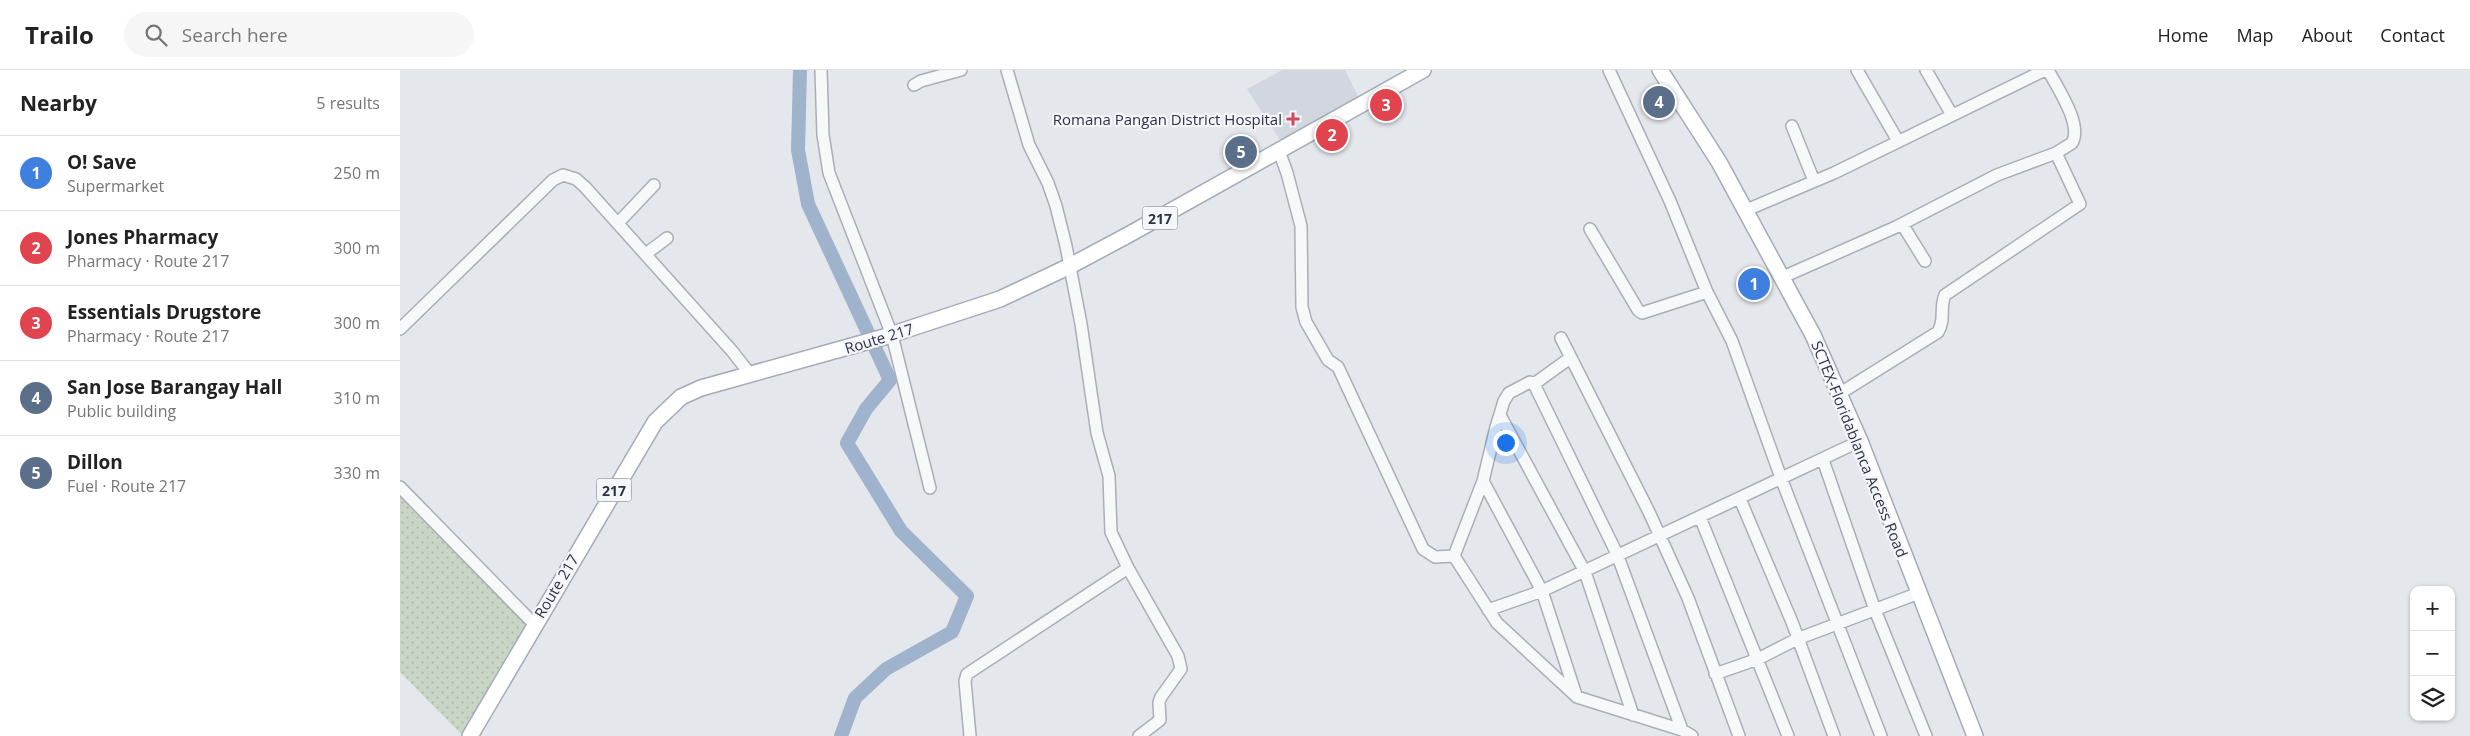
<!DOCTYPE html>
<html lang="en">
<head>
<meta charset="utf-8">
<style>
	:root { --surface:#fff; --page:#f6f6f6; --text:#222; --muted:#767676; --line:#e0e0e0; --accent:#111827 }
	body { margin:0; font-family:"Open Sans",sans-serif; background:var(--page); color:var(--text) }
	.controls { position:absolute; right:15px; bottom:15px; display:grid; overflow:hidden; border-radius:10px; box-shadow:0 1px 4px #0004 }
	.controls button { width:45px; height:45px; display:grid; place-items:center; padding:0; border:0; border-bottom:1px solid var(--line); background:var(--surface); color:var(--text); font:25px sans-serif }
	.you { position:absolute; left:1105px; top:372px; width:18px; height:18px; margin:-12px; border:4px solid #fff; border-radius:50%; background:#1a73e8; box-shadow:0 0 0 8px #1a73e833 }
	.badge { display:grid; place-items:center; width:32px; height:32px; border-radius:50%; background:var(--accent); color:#fff; font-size:16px; font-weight:700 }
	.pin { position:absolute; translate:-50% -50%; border:2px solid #fff; box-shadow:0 1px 5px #0006 }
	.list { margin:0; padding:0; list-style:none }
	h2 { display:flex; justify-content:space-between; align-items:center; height:65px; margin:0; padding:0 20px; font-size:21px }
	h2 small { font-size:16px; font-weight:400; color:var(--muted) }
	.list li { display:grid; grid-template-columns:32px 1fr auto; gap:15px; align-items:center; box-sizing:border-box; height:75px; padding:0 20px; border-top:1px solid var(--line) }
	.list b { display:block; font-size:19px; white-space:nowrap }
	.list p { margin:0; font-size:16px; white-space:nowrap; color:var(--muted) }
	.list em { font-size:16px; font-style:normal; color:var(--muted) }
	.icon { flex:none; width:28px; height:28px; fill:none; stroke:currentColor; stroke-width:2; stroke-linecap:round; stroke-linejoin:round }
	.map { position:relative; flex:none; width:2070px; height:666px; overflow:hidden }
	header { display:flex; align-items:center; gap:30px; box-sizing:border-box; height:70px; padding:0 25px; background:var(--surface); border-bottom:1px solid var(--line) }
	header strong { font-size:24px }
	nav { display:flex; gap:28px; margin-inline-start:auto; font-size:18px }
	.search { width:350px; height:45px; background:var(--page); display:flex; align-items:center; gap:12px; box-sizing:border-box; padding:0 18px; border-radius:28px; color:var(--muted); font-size:19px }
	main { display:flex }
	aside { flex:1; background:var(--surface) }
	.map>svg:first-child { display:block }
	.built { fill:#d2d6de }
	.park { fill:url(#park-dots) }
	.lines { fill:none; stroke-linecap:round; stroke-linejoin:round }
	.river { stroke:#9fb4cc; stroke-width:14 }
	.minor-casing { stroke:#a9aeb7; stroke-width:14 }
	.major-casing { stroke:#a3abb8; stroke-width:18 }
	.minor { stroke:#f7f8fa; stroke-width:11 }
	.major { stroke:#fff; stroke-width:15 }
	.poi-dot { fill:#d1495b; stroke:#f4f6f9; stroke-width:2 }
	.labels { text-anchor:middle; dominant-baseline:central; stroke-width:4.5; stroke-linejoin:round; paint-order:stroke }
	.shield { fill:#f4f6f9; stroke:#676e7b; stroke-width:1 }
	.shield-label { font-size:14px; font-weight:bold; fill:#2b3445 }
	.poi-label { font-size:15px; fill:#2b3445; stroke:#f4f6f9; text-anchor:end }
	.street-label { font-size:15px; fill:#2b3445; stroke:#f4f6f9 }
</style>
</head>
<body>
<header>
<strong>Trailo</strong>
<div class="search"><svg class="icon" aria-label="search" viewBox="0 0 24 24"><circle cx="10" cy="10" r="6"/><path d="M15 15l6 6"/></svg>Search here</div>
<nav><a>Home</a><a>Map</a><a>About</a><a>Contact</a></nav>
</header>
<main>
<aside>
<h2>Nearby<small>5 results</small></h2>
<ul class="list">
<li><span class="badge" style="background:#3f7fe0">1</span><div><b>O! Save</b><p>Supermarket</p></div><em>250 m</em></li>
<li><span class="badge" style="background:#e0444e">2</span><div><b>Jones Pharmacy</b><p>Pharmacy · Route 217</p></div><em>300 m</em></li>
<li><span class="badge" style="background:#e0444e">3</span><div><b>Essentials Drugstore</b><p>Pharmacy · Route 217</p></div><em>300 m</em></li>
<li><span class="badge" style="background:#5c6f8a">4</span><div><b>San Jose Barangay Hall</b><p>Public building</p></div><em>310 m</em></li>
<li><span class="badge" style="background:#5c6f8a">5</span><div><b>Dillon</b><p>Fuel · Route 217</p></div><em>330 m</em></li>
</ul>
</aside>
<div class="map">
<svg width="2070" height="666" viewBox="0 0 2070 666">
	<defs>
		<pattern id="park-dots" width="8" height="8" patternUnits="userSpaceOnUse" patternTransform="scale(1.25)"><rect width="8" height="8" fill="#c9d6c5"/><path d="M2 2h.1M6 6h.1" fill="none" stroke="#adb8ab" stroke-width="1.8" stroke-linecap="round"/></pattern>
	</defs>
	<rect width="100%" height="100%" fill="#e4e7ec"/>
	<path class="built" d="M882,0H945L958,26L881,71L847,19Z"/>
	<path class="park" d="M0,425L131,555L63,666L0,602Z"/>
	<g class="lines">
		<path class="river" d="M400,0L398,80L408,134L490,310L466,339L447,373L501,461L567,526L552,562L486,599L455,628L441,666"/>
		<defs>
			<path id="minor" d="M421,0L423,65L429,103L492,265L530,418
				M607,0L629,75L648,113L656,136L666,176L681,254L697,363L709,406L711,462L728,498L778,586L781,599L761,627L759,632L760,650L739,666
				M1209,0L1270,131L1307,222L1332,271L1381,408L1481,666
				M1457,0L1498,71
				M1526,0L1552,45
				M514,15L521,11L561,0
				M1392,56L1414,111
				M879,81L887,103L901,156L902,237L906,252L928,290L938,297L1023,479L1035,487L1054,486
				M1344,141L1434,103L1645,0
				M219,152L254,115
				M1502,154L1525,191
				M1190,159L1238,240L1242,243L1307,222
				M247,183L267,168
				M1383,207L1496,157L1597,105L1656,83L1672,73C1683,55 1657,17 1648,0
				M0,259L153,110L163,105L176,109L185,117L332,281L350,304
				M1161,268L1249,442L1288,528L1339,666
				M1170,288L1134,314L1130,312L1109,323L1104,331L1096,357L1083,411L1054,486L1097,553L1177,627L1282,660L1292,666
				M1134,314L1217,484L1282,660
				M1439,324L1538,262C1546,248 1539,239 1545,225L1680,134L1656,83
				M1100,345L1185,502L1233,645
				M1423,390L1475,540L1526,666
				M1083,411L1142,521L1176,625
				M0,417L134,554
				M1340,429L1392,552L1434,666
				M1300,447L1388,666
				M1088,540L1142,521L1460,371
				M1315,604L1358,589L1397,569L1519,523
				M570,666L565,611L567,604L728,498"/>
			<path id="major" d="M1260,0L1319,92L1413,265L1460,371L1575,666
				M70,666L255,352L281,327L301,318L484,267L600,229L670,196L728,165L1023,0"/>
		</defs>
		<use href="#minor" class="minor-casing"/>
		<use href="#major" class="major-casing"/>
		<use href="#minor" class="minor"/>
		<use href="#major" class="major"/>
	</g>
	<path class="poi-dot" d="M890.5 41.5h5v5h5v5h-5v5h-5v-5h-5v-5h5z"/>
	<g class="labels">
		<g class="shield">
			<rect x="742.5" y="136.5" width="35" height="23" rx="4"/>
			<rect x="196.5" y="408.5" width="35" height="23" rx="4"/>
		</g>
		<g class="shield-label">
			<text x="760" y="148">217</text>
			<text x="214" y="420">217</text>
		</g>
		<g class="poi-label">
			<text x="882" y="49">Romana Pangan District Hospital</text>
		</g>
		<g class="street-label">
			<text transform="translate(479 268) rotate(-17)">Route 217</text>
			<text transform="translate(1460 379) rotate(68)">SCTEX-Floridablanca Access Road</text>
			<text transform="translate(156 516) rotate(-59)">Route 217</text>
		</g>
	</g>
</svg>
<div class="controls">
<button>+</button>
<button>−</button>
<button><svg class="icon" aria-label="layers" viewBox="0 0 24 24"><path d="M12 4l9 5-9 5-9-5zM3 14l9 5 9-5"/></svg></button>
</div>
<div class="you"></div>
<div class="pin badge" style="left:1354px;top:214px;background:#3f7fe0">1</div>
<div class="pin badge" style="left:932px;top:65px;background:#e0444e">2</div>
<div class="pin badge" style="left:986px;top:35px;background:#e0444e">3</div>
<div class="pin badge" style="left:1259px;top:32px;background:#5c6f8a">4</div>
<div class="pin badge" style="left:841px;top:82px;background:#5c6f8a">5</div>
</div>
</main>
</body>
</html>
